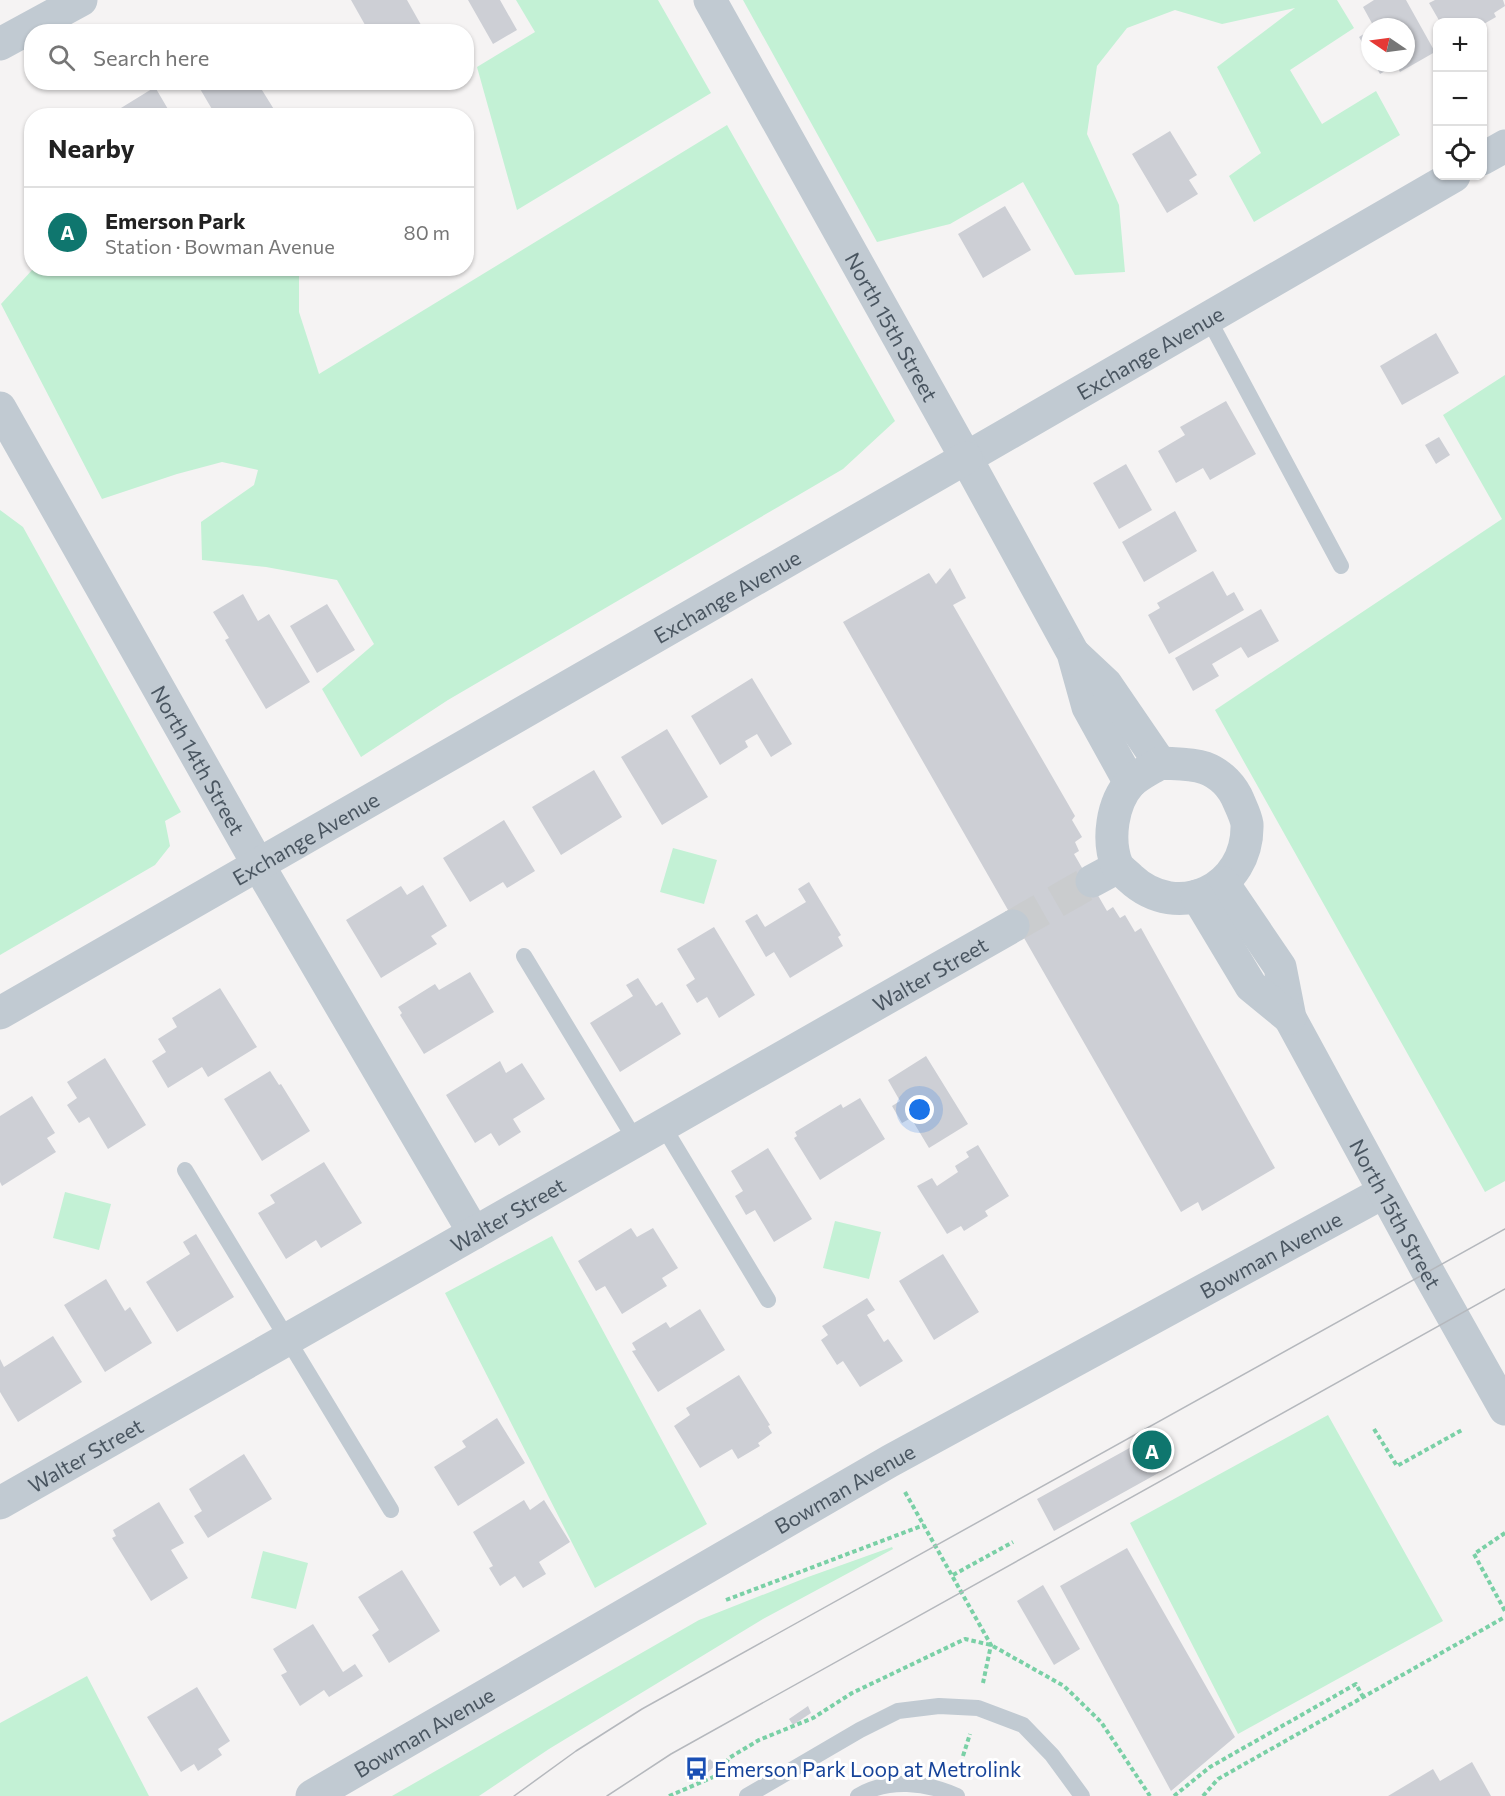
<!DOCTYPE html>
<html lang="en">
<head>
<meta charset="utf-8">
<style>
	:root { --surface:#fff; --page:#f2f2f2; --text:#222; --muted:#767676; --line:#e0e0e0; --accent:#0f766e }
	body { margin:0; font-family:Commissioner,sans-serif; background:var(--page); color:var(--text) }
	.controls { position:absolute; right:18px; top:18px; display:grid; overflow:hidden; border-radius:12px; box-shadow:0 2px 4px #0004 }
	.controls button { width:54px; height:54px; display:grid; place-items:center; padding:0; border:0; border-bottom:2px solid var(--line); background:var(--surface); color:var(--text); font:30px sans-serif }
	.compass { position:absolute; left:1361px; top:18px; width:54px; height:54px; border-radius:50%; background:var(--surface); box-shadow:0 2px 4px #0004; rotate:283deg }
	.you { position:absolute; left:920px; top:1110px; width:21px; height:21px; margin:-15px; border:4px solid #fff; border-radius:50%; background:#1a73e8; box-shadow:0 0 0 9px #1a73e833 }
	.badge { display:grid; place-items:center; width:39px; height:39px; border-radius:50%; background:var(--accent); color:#fff; font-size:20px; font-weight:700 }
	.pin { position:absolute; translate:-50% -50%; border:3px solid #fff; box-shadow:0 2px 6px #0006 }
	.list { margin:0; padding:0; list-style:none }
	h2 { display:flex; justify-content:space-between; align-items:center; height:78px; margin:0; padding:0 24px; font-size:26px }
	h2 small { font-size:20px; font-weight:400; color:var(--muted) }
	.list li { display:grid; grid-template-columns:39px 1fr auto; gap:18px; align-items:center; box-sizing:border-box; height:90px; padding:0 24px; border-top:2px solid var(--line) }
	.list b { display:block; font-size:22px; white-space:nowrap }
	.list p { margin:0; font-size:20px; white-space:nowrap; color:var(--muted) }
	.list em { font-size:20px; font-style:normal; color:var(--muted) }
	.icon { flex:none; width:33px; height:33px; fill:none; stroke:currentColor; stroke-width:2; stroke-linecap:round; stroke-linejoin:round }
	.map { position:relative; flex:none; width:1505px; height:1796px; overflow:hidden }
	.search { position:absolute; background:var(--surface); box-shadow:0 2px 4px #0004; left:24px; top:24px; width:450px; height:66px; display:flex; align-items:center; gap:15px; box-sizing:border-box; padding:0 21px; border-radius:24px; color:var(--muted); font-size:22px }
	.panel { position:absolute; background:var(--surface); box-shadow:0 2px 4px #0004; left:24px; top:108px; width:450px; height:168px; border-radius:24px }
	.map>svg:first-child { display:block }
	.green { fill:#c3f1d5 }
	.building { fill:#cdcfd5 }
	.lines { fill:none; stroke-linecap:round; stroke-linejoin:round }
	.minor-tunnel { stroke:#caccce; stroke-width:33; stroke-dasharray:33 16; stroke-linecap:butt }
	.path { stroke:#7ad0a6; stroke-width:4; stroke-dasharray:4.5 3; stroke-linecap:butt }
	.service { stroke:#c1cad2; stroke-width:16 }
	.minor { stroke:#c1cad2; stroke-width:33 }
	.tertiary { stroke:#c1cad2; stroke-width:33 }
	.tram { stroke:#b5b8bd; stroke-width:1.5 }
	.labels { text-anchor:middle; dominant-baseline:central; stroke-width:6; stroke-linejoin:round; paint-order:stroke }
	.street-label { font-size:21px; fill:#4a5661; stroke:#fff }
	.transit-label { font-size:21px; fill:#164399; stroke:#fff; text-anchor:start }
</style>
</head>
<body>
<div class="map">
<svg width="1505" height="1796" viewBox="0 0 1505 1796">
	<rect width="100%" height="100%" fill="#f5f3f3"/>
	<path class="green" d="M516,0H658L711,93L517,210L477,67L535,32Z
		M743,0H1337L1354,28L1290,70L1322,124L1376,91L1400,135L1254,222L1229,176L1261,153L1217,67L1295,8L1222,24L1175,10L1127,28L1097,66L1087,134L1119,205L1125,272L1075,275L1023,182L950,224L877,242Z
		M727,125L895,421L843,469L448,700L361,757L322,689L374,644L337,580L266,567L202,560L201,522L254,485L258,470L222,462L177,474L102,499L1,304L33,269H299V312L319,374Z
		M1505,375V1181L1485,1192L1215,710L1502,519L1443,415Z
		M0,510L23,527L181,812L165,821L170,846L155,865L0,955Z
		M673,848L717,860L704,904L660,892Z
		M65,1192L111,1204L99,1250L53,1238Z
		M835,1221L881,1232L869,1279L823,1268Z
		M552,1236L707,1524L595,1588L445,1293Z
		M1328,1415L1443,1621L1238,1734L1130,1523Z
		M892,1547L893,1549L763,1619L549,1749L479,1796H392L699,1620L808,1577Z
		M263,1551L308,1563L296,1609L251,1598Z
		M87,1676L149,1796H0V1723Z"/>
	<path class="building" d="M351,0H407L425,32H369Z
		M468,0H500L517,30L493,44Z
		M1374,0H1406L1435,52L1400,72L1396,65L1380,74L1374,63H1406V27H1374L1363,7Z
		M1435,0H1503L1505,6L1494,13L1496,17L1482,25V22H1440L1429,3Z
		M1370,30V56L1359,37Z
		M196,82H257L275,111L268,116H216Z
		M155,87L172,116H108Z
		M1170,131L1197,175L1189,180L1198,194L1167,213L1132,154Z
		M1005,206L1031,250L983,278L958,234Z
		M1436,333L1459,373L1402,405L1380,366Z
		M1226,401L1256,454L1210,480L1203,468L1176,483L1158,451L1185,435L1180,427Z
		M1439,437L1450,455L1436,464L1425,445Z
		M1126,464L1152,510L1119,529L1093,483Z
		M1175,511L1197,551L1144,582L1122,542Z
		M950,568L966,598L953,605L1075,816L1072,820L1082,837L1075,842L1079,851L1074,854L1107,911L1113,907L1120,918L1125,915L1135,932L1141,928L1275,1168L1202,1211L1198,1202L1181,1212L843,622L929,573L936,584Z
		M1213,571L1227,596L1234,592L1244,610L1169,654L1148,615L1160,608L1157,603Z
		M243,594L258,621L269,614L310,682L266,709L225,640L229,638L213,612Z
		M327,604L355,650L317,673L290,626Z
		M1261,609L1279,641L1248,658L1241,647L1212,664L1219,676L1193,691L1175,658Z
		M752,678L792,744L771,757L757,734L745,741L748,747L720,765L691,716Z
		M667,729L708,797L662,825L621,757Z
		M594,770L622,817L561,855L532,807Z
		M504,820L535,871L507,888L503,882L470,902L443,858Z
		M809,882L841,935L838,937L843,946L790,978L774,952L766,957L745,921L757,914L765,927L806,902L798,889Z
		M423,885L447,926L431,936L437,944L381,978L346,920L401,886L407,895Z
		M714,927L755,995L719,1018L707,997L697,1003L686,985L695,979L677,949Z
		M470,972L494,1012L424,1054L400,1015L402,1013L398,1007L435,984L439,990Z
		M638,978L656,1006L662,1002L681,1034L620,1072L590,1023L633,996L626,985Z
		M220,988L257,1047L208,1077L202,1067L168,1088L152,1061L166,1052L158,1039L177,1027L172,1018Z
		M926,1056L968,1124L929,1148L911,1118L902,1123L892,1106L900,1101L888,1080Z
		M105,1058L146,1125L108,1149L89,1117L79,1123L67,1105L77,1098L67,1082Z
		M500,1061L506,1073L522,1063L545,1099L513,1119L521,1132L499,1146L491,1133L475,1143L446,1095Z
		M270,1071L279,1085L281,1084L310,1131L262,1161L224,1099Z
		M32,1096L55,1133L47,1138L56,1152L2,1186L0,1182V1116Z
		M860,1098L885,1139L820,1180L794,1138L797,1136L795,1132L841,1104L843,1108Z
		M978,1145L1009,1196L985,1211L988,1216L964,1231L961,1226L947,1234L917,1186L932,1178L937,1186L958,1172L955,1166L969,1157L966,1152Z
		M768,1148L812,1219L774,1242L755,1210L746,1215L735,1196L743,1191L731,1171Z
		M324,1162L362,1223L321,1248L316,1240L286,1259L258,1213L275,1203L270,1195Z
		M631,1228L637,1237L653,1228L678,1268L662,1278L667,1286L622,1314L605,1286L596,1291L578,1261Z
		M196,1234L234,1297L177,1332L146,1282L190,1254L183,1242Z
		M943,1254L979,1312L934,1340L899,1281Z
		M106,1279L125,1311L130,1307L152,1343L105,1372L64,1305Z
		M867,1298L875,1310L867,1315L884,1342L888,1339L903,1361L860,1387L843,1361L837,1365L821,1340L828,1335L822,1326Z
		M700,1309L725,1350L658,1392L632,1351L636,1350L632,1343L666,1322L670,1328Z
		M53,1336L82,1382L18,1422L0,1392V1359L4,1367Z
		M739,1375L770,1425L768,1426L772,1433L758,1443L760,1446L738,1459L732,1449L700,1468L674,1426L690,1415L686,1408Z
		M497,1418L525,1463L458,1506L434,1467L466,1447L462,1441Z
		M1144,1440L1162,1471L1054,1531L1037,1499Z
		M244,1454L272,1499L208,1538L194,1516L202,1511L189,1489Z
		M524,1500L530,1510L544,1500L570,1542L539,1562L546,1574L523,1588L515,1576L500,1586L489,1568L493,1566L473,1532Z
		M159,1502L184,1543L171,1550L188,1578L151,1601L112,1538L116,1536L113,1530Z
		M1127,1548L1235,1737L1171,1791L1060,1586Z
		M402,1570L440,1631L389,1663L372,1635L379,1630L358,1597Z
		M1043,1585L1080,1649L1054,1665L1017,1601Z
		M313,1624L343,1672L355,1664L363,1676L329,1697L324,1690L300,1706L281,1675L287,1672L273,1649Z
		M197,1687L230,1741L218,1749L222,1755L198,1771L194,1764L181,1772L147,1717Z
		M808,1706L811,1713L793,1725L789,1719Z
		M710,1759L716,1765L699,1780L693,1775Z
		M1472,1762L1491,1796H1388L1433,1769L1440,1781Z"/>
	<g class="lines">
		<path class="minor-tunnel" d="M1013,926L1092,881"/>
		<path class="path" d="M1374,1429L1397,1466L1462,1430
			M905,1492L991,1645L983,1683
			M1505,1533L1474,1554L1505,1611
			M953,1575L1013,1542
			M726,1600L924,1525
			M963,1756L970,1734
			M669,1796L718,1775L729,1758L759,1740L813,1718L852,1693L965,1639L991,1645L1064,1686L1101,1722L1150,1796
			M1174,1796L1210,1767L1356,1684L1363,1697
			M1203,1796L1218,1779L1505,1617"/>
		<path class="service" d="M1208,318L1341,566
			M524,956L636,1141
			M663,1126L768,1300
			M185,1170L391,1510
			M747,1796L860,1730L898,1711L939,1706L978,1708L1023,1725L1052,1755L1082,1796
			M858,1796C888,1778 926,1782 957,1796"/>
		<g class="minor">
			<path d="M0,44L81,0"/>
			<path d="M1482,159L1505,146"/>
			<path id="s1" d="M0,408L259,866L474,1233"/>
			<path id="s2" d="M966,458L1454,176"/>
			<path d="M1092,881L1118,867"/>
			<path id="s3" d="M0,1503L1013,926"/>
			<path id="s4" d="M312,1796L890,1461L1384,1192"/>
		</g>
		<g class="tertiary">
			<path id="s5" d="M710,0L966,458L1073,653L1088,707L1130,783"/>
			<path d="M1074,654L1106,684L1160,763"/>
			<path d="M1160,763C1176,764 1190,763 1205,768C1221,774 1233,787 1239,802C1242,809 1246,817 1247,824C1249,889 1178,923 1130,878C1126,874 1120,870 1117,865C1107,840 1112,803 1130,783C1138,775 1151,769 1160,763Z"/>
			<path id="s6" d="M1223,883L1280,967L1290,1018L1428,1272L1505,1409"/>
			<path d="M1197,896L1251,986L1290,1018"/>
			<path id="s7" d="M0,1013L966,458"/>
		</g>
		<path class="tram" d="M514,1796L576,1751L642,1709L1505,1229
			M607,1796L671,1754L1505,1289"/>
	</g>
	<defs>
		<symbol id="bus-bare" viewBox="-9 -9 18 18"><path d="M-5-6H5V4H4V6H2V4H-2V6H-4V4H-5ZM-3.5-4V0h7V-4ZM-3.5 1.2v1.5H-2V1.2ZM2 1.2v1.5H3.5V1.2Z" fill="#1a4fb4" stroke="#fff" stroke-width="2.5" paint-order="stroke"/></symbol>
	</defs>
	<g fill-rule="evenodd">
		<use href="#bus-bare" x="680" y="1752" width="33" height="33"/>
	</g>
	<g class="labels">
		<g class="street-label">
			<text stroke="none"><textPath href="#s5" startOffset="374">North 15th Street</textPath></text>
			<text stroke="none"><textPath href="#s2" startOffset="212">Exchange Avenue</textPath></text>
			<text stroke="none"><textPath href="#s7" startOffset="838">Exchange Avenue</textPath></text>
			<text stroke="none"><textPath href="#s1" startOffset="404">North 14th Street</textPath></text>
			<text stroke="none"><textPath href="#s7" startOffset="352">Exchange Avenue</textPath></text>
			<text stroke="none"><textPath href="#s3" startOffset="1070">Walter Street</textPath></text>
			<text stroke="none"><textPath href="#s3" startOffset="584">Walter Street</textPath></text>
			<text stroke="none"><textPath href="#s6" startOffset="376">North 15th Street</textPath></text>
			<text stroke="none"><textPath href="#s4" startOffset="1101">Bowman Avenue</textPath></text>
			<text stroke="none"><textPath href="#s3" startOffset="98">Walter Street</textPath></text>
			<text stroke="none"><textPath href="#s4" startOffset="615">Bowman Avenue</textPath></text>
			<text stroke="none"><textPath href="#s4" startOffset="129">Bowman Avenue</textPath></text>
		</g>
		<g class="transit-label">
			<text x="714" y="1768">Emerson Park Loop at Metrolink</text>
		</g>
	</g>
</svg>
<div class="controls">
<button>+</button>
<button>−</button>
<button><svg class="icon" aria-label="locate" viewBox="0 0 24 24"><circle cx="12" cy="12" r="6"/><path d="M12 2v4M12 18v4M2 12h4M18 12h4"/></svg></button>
</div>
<svg class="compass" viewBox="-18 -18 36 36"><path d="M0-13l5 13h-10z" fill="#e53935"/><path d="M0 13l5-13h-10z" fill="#767676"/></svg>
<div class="you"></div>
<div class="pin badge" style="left:1152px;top:1450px">A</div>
<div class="search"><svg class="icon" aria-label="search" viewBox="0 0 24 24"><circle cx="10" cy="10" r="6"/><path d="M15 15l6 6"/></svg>Search here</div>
<section class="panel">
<h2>Nearby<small></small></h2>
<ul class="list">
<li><span class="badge">A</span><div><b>Emerson Park</b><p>Station · Bowman Avenue</p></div><em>80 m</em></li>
</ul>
</section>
</div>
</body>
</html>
